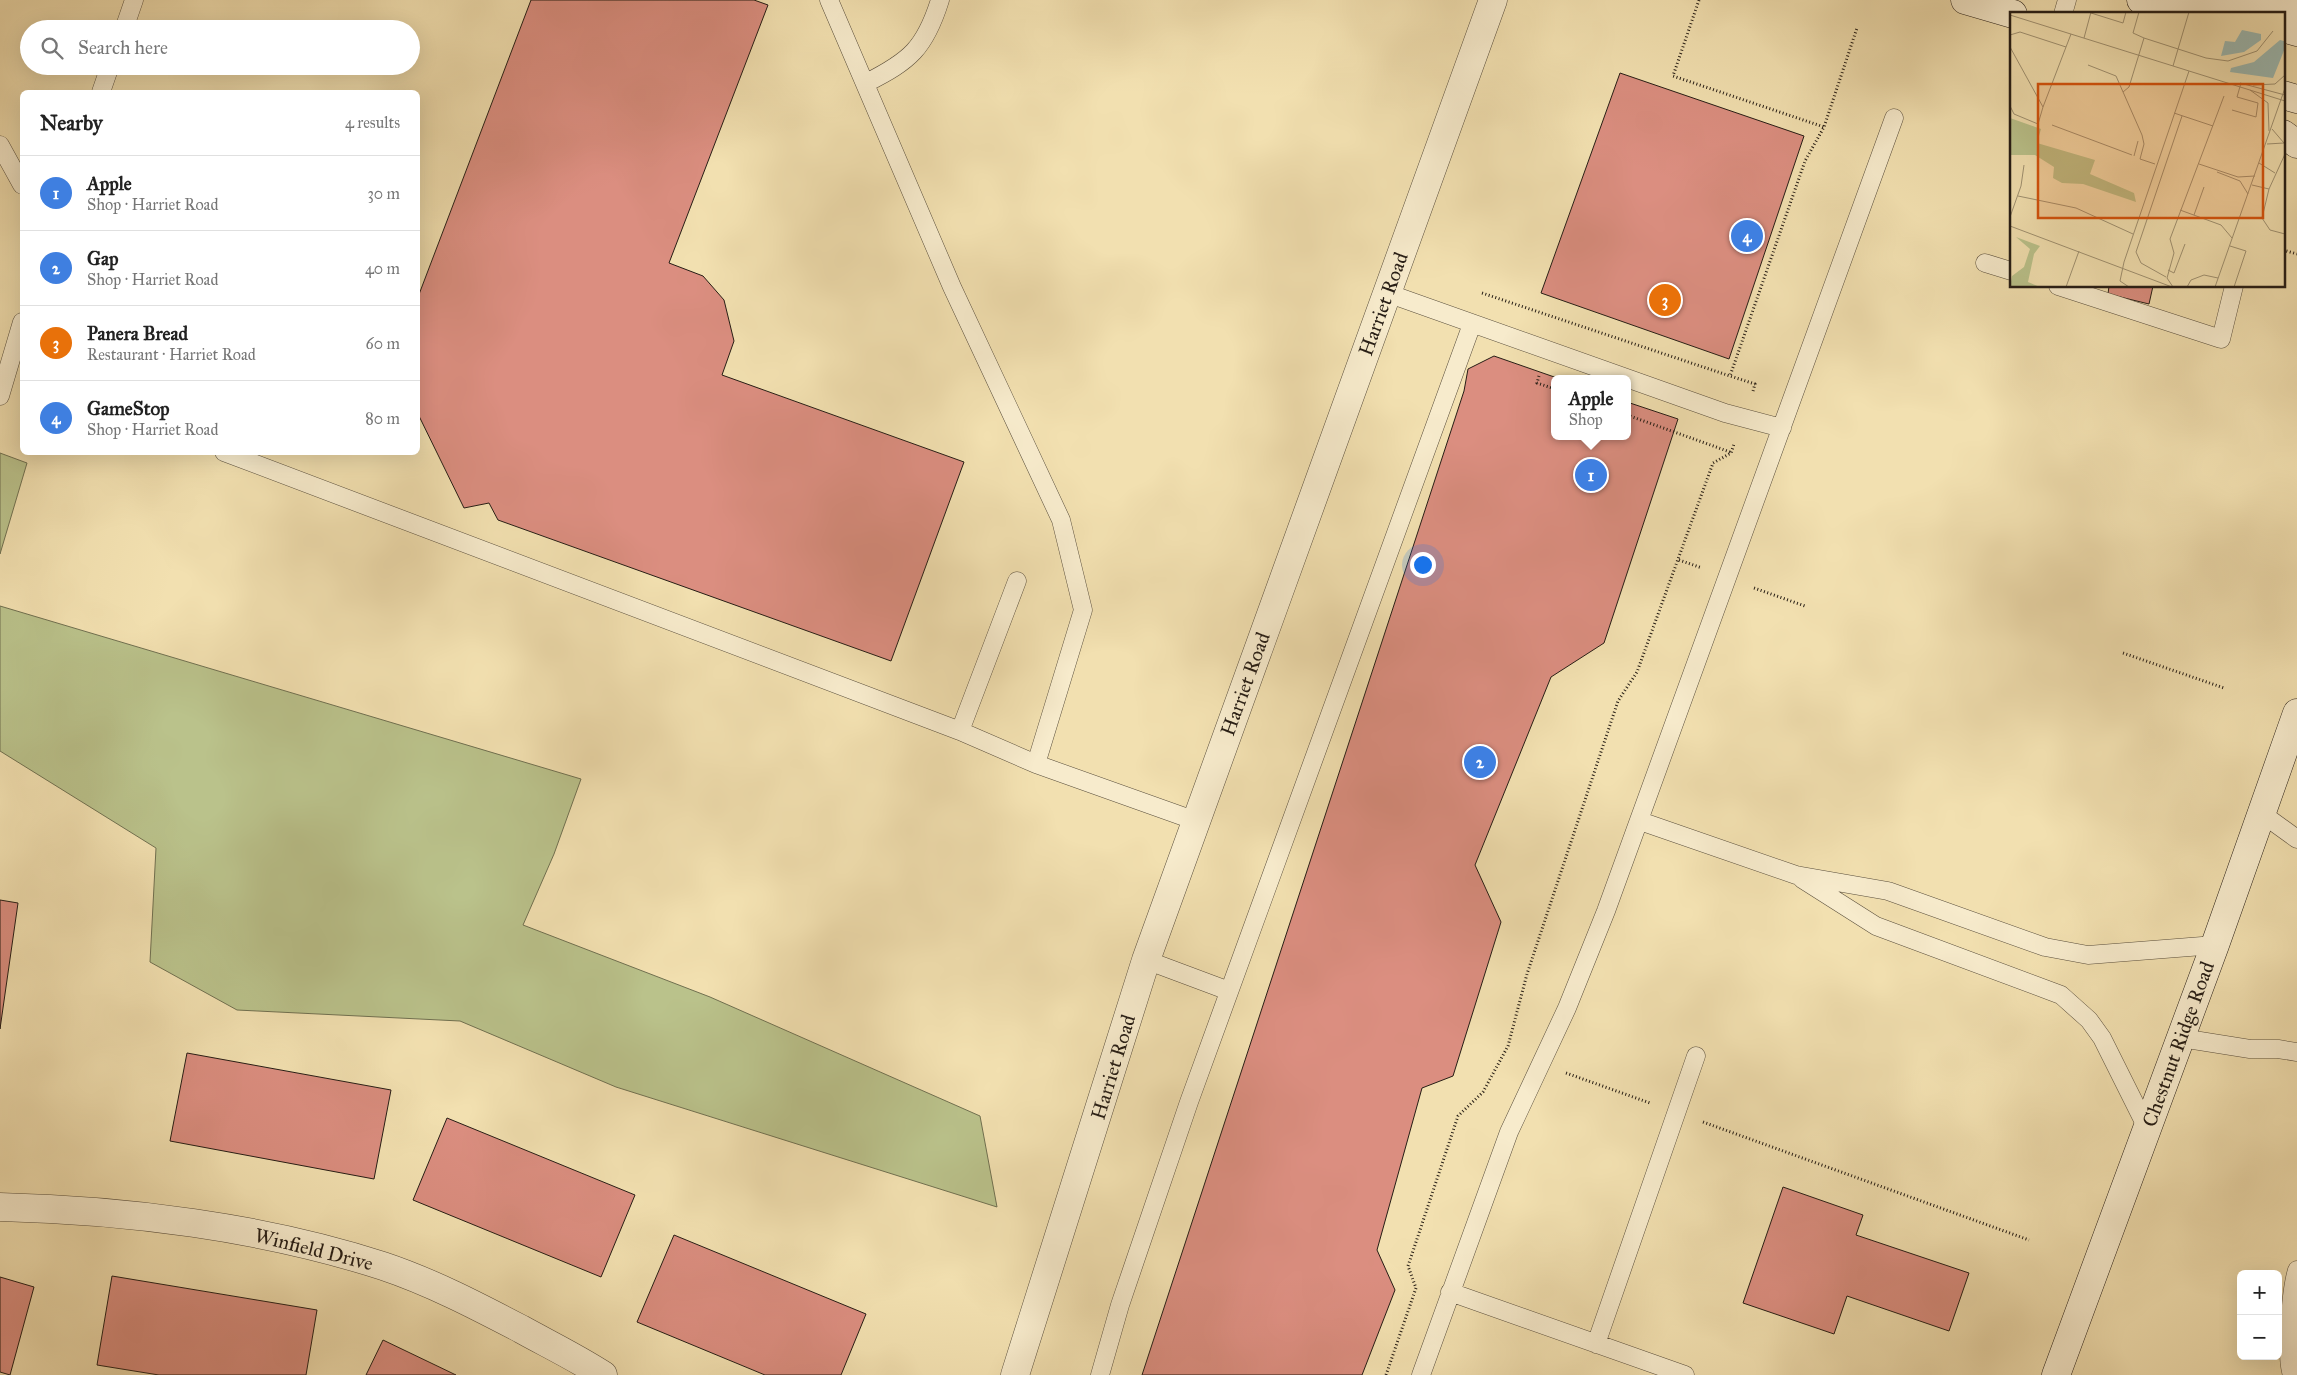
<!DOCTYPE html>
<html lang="en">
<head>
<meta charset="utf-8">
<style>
	:root { --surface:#fff; --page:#f6f6f6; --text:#222; --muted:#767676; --line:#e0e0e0; --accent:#8f2418 }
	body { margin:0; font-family:"IM FELL Great Primer",serif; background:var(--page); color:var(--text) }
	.controls { position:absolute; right:15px; bottom:15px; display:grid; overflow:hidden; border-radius:8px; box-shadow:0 5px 20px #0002 }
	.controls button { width:45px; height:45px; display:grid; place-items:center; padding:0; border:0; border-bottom:1px solid var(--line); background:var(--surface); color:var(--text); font:25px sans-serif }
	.you { position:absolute; left:1422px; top:564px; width:18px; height:18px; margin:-12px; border:4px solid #fff; border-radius:50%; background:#1a73e8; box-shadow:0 0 0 8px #1a73e833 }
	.badge { display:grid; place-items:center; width:32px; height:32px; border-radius:50%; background:var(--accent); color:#fff; font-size:16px; font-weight:700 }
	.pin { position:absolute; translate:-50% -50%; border:2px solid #fff; box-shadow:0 1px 5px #0006 }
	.popup { position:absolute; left:1551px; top:375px; width:80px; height:65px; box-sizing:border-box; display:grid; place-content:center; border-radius:8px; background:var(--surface); filter:drop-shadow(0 1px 4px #0005); font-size:16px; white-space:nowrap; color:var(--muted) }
	.popup b { font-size:19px; color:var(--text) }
	.popup::after { content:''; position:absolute; left:50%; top:100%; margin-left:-10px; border:10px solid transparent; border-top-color:var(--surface) }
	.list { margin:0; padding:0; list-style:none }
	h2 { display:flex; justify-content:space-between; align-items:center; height:65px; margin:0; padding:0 20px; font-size:21px }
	h2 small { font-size:16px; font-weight:400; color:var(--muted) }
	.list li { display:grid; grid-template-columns:32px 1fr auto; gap:15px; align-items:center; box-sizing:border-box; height:75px; padding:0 20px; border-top:1px solid var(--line) }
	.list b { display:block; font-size:19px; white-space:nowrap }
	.list p { margin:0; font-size:16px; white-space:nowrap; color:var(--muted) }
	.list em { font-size:16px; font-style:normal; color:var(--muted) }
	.icon { flex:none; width:28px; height:28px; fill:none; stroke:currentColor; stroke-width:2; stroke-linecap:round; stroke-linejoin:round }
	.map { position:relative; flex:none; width:2297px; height:1375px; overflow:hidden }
	.search { position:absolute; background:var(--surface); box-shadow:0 5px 20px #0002; left:20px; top:20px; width:400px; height:55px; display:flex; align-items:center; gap:12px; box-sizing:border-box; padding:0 18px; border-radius:28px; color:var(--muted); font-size:19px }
	.panel { position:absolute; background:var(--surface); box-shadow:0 5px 20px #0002; left:20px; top:90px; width:400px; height:365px; border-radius:8px }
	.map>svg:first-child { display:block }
	.green { fill:#bac28b; stroke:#707050 }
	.building { fill:#db8e80; stroke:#261d15 }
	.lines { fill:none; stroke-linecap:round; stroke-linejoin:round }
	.lane-casing { stroke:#594e3c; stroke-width:19 }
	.street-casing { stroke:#594e3c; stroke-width:29 }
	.secondary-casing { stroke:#261d15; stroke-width:29 }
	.path { stroke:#261d15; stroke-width:3; stroke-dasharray:1 2.5; stroke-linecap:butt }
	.lane { stroke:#f7ebcc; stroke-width:18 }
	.street { stroke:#f7ebcc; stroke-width:28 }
	.secondary { stroke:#f7ebcc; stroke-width:28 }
	.labels { text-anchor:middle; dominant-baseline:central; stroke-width:4; stroke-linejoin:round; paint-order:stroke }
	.street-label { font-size:20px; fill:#261d15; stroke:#f7ebcc }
	.inset-road { fill:none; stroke:#a09272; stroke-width:1 }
	.view { fill:#d5530d; fill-opacity:0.15; stroke:#d5530d; stroke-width:2.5 }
	.inset-edge { fill:none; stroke:#261d15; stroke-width:2.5 }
</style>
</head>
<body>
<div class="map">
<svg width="2297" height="1375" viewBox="0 0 2297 1375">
	<rect width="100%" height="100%" fill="#f2e0b0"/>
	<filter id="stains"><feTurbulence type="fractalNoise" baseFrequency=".004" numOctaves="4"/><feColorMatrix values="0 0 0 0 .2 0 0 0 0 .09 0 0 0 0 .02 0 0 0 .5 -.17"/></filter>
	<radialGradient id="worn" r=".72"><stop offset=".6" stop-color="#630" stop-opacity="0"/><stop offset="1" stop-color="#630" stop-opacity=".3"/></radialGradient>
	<path class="green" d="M0,453L27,463L0,554Z
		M0,606L581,779L554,854L523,925L710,997L980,1116L997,1207L616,1087L460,1021L237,1010L150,962L156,848L0,751Z"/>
	<path class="building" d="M531,0H754L768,5L669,263L703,276L724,300L734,341L722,375L964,462L891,661L498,520L489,503L464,508L418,414V297Z
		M1620,73L1804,136L1729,359L1541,293Z
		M2109,286H2153L2149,304L2108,294Z
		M1494,356L1560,379H1555V436H1627V402L1678,419L1604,643L1551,677L1475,865L1501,922L1453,1076L1422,1088L1377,1250L1395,1290L1362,1375H1142L1464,391L1468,369Z
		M0,900L18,903L0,1029Z
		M187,1053L391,1090L374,1179L170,1141Z
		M447,1118L635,1195L601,1277L413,1200Z
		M1783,1187L1863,1215L1856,1235L1969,1273L1949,1331L1847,1296L1834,1334L1743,1303Z
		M674,1235L866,1314L841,1375H765L637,1322Z
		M112,1276L317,1310L306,1375H159L97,1365Z
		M0,1277L34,1287L10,1375L0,1372Z
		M383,1340L456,1375H366Z"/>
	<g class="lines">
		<defs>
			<path id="lane" d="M829,0L952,287L1061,520L1083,610L1036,764L1196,821
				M2063,14L2067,0
				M124,29L134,0
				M866,83C910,61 925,48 940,0
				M101,92L110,66
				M0,145L22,185
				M1985,263L2011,271
				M2058,286L2221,339L2234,286
				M1387,293L1725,413L1782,428
				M0,396L22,322
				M224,452L960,731
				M1017,581L960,731L1036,764
				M2261,813L2297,839
				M1640,821L1796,875L1888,891L2045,947L2088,955L2215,945
				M1802,879L1876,926L2061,995L2089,1020L2102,1038L2147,1128
				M1146,960L1229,991
				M2181,1038L2250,1049H2278L2297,1052
				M1450,1292L1685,1375
				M1596,1344L1696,1056
				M1100,1375L1120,1305L1189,1102L1472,324
				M1421,1375L1509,1132L1567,1008L1606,911L1894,118
				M2292,1375C2285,1356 2291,1290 2297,1270"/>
			<path id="street" d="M0,1207C126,1210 263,1227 383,1266C431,1282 477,1306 521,1329C548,1344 577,1358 603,1375
				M1015,1375L1146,960L1493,0"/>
			<path id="secondary" d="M1965,0L2013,14
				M2141,0L2216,12
				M2199,8L2297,10
				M2283,28L2297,32
				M2283,95L2297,99
				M2283,134L2297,144
				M2056,1375L2215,945L2297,713"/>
		</defs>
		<use href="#lane" class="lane-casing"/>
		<use href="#street" class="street-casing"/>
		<use href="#secondary" class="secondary-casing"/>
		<path class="path" d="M1699,0L1673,76L1824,127
			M2283,250L2297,254
			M1482,293L1730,376
			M1539,376L1537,383L1555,389
			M1753,391L1755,384L1730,376L1805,161L1824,127L1857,28
			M1627,415L1730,452
			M1679,560L1702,568
			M1754,588L1805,606
			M2123,653L2224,688
			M1566,1073L1650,1103
			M1703,1122L2029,1240
			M1386,1375L1416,1288L1408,1266L1458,1116L1483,1092L1508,1046L1527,974L1618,701L1637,672L1713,463L1731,453L1734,444"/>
		<use href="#lane" class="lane"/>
		<use href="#street" class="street"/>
		<use href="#secondary" class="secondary"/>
	</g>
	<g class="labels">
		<g class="street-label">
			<text transform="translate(1383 304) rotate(-70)">Harriet Road</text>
			<text transform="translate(1245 684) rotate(-70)">Harriet Road</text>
			<text transform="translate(2178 1044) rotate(-70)">Chestnut Ridge Road</text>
			<text transform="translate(1113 1067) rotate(-73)">Harriet Road</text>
			<text transform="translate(314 1249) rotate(14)">Winfield Drive</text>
		</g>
	</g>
	<g transform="translate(2010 12)">
		<rect width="275" height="275" fill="#f2e0b0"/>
		<path d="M0,106L31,117L27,131L85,148L80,162L124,181L126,190L73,172L52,171L43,166L44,155L25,143H0ZM6,225L30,234L24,242L18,270L30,275H0L2,264L14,255L20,237Z" fill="#bac28b"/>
		<path d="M232,18L251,22V28L234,40L211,44L215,29L225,30ZM270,28L274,29L275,36L263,66L220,60L221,56L244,50Z" fill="#9dbbb4"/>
		<path class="inset-road" d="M81,1L113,11L116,0M0,3L275,89M0,23L10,20L56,35M74,26L81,0M134,26L196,46L218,49L247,39L263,19M0,35L33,95L61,22M78,53L106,64L132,123L134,132L130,147L145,152M163,54L179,0M230,71L275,83M243,73L265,72L275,63M240,78L258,91L259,119M113,80L119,75L134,26L123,21L129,0M0,94L4,102L28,112L33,95M222,98L246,105L248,91L227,85L231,71M164,101L203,114M42,113L122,143M257,132L274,131L262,117M275,142L259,177L252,206L260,218L275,222M124,144L128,129M249,151L265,161M189,152L228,165L245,164M207,160L230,169L238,182M242,173L259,177M8,184L66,196L123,222M170,198L211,213L222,226M184,203L194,175M0,205L11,174L14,153M0,214L162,275M220,234L236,239L224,275M158,258L164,261L175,232M156,265L131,251L126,240L172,104M56,275L69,239M119,275L110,269L114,250L179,59M163,275L157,266L164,241L160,227L214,84M177,275L181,268L194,263L208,266M205,275L275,76"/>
		<path class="view" d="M28,72H253V206H28Z"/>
		<rect width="275" height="275" class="inset-edge"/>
	</g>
	<rect width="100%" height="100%" filter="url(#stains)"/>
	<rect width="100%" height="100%" fill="url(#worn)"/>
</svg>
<div class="controls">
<button>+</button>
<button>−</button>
</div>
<div class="you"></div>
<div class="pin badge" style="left:1591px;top:475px;background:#3f7fe0">1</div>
<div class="popup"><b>Apple</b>Shop</div>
<div class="pin badge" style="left:1480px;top:762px;background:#3f7fe0">2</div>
<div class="pin badge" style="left:1665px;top:300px;background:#e8710a">3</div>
<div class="pin badge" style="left:1747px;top:236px;background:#3f7fe0">4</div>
<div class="search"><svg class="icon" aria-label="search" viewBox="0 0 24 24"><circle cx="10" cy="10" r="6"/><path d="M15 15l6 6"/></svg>Search here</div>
<section class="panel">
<h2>Nearby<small>4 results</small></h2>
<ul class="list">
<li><span class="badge" style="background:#3f7fe0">1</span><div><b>Apple</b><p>Shop · Harriet Road</p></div><em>30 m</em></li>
<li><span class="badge" style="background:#3f7fe0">2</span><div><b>Gap</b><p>Shop · Harriet Road</p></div><em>40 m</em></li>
<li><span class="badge" style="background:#e8710a">3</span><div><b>Panera Bread</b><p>Restaurant · Harriet Road</p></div><em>60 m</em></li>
<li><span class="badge" style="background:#3f7fe0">4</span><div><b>GameStop</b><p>Shop · Harriet Road</p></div><em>80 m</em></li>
</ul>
</section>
</div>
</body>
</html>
